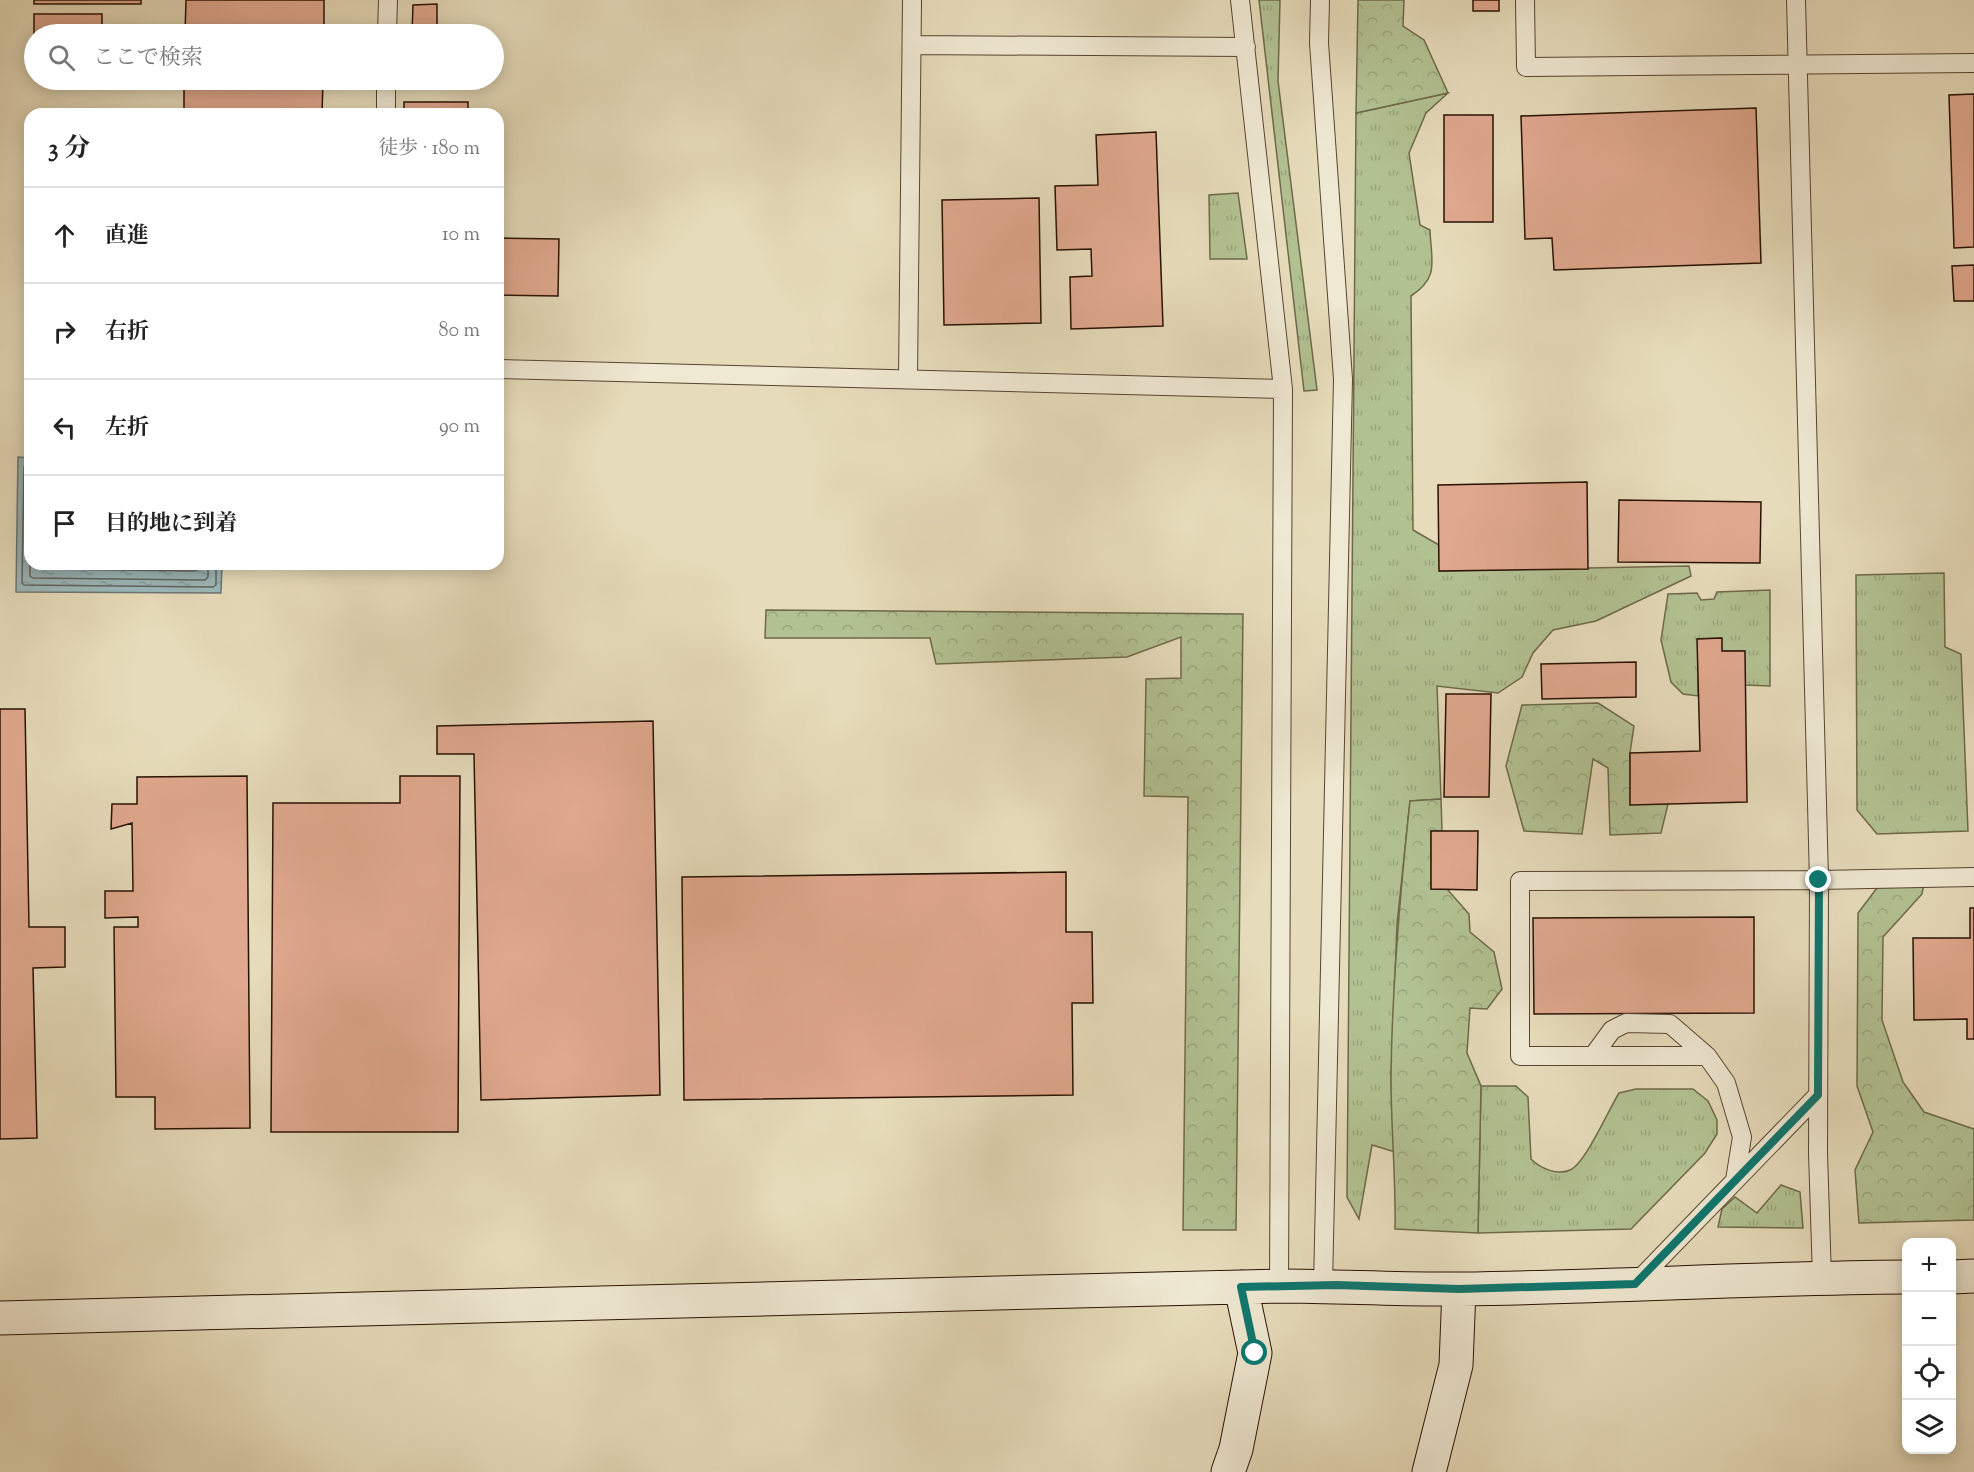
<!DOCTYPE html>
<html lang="ja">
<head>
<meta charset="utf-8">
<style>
	:root { --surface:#fff; --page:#f2f2f2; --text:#222; --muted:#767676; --line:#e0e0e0 }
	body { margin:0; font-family:"Sorts Mill Goudy","Noto Serif JP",serif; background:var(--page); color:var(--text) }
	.controls { position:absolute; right:18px; bottom:18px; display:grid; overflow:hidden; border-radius:12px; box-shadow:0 3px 15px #0003 }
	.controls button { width:54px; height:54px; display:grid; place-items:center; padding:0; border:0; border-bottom:2px solid var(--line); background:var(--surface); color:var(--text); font:30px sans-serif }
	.stop { position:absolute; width:18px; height:18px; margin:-14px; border:4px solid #0f766e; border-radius:50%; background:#fff }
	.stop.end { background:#0f766e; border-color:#fff; box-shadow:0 2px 6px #0008 }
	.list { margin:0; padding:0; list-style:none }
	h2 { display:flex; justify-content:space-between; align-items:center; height:78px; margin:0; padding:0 24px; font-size:26px }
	h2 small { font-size:20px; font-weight:400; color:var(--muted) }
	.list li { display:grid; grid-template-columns:39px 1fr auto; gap:18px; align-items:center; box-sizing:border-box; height:96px; padding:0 24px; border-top:2px solid var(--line) }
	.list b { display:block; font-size:22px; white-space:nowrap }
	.list em { font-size:20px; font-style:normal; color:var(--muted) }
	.icon { flex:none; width:33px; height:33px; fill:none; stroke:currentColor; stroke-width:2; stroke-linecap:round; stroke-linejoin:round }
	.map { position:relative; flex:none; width:1974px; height:1472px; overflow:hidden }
	.search { position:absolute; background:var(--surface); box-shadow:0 3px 15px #0003; left:24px; top:24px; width:480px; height:66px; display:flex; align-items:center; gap:15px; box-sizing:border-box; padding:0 21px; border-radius:33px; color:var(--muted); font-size:22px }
	.panel { position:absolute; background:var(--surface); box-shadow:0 3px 15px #0003; left:24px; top:108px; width:480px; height:462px; border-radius:18px }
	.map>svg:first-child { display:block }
	.grass { fill:url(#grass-tufts); stroke:#6e694a; stroke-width:1.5 }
	.forest { fill:url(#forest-crowns); stroke:#6e694a; stroke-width:1.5 }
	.water { fill:url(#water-ripples); stroke:#6d7571; stroke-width:1.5 }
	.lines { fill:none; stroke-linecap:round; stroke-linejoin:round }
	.shore { stroke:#62645f; stroke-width:1.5 }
	.building { fill:#e0a88e; stroke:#291103; stroke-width:1.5 }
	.lane-casing { stroke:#584431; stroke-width:20 }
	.secondary-casing { stroke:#291103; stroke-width:35 }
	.lane { stroke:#efe8d2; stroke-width:18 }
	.secondary { stroke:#efe8d2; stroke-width:33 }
	.route { stroke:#0f766e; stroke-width:8 }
</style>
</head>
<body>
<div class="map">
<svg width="1974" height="1472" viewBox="0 0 1974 1472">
	<defs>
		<pattern id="grass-tufts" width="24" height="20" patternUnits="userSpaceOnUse" patternTransform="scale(1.5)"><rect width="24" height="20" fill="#b2c192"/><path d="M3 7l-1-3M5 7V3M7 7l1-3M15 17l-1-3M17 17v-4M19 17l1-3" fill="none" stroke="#99a57c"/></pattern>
		<pattern id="forest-crowns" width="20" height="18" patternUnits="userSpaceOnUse" patternTransform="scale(1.5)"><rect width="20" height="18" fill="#b2c192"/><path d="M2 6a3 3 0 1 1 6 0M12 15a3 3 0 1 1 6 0" fill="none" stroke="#99a57c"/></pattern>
		<pattern id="water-ripples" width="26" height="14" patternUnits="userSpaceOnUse" patternTransform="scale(1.5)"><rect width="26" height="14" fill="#9bb8bb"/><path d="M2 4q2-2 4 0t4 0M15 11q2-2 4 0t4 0" fill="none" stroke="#869d9f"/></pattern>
	</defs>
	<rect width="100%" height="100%" fill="#e6dbba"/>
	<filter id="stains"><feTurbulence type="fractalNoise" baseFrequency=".00333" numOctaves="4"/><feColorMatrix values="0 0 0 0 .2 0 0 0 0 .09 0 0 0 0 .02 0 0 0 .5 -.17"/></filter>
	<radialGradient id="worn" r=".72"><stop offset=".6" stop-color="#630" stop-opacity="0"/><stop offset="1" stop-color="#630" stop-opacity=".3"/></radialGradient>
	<path class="grass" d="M1259,0H1280L1278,81L1317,390L1304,391Z
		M1448,93L1426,113L1409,153L1420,225L1430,230C1431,261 1440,277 1411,296L1413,530L1439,545L1440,571L1689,566L1691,576L1596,621L1553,630L1533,653L1522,677L1498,693L1437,686L1441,799L1410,801L1397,924L1391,1080L1395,1152L1372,1145L1359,1219L1347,1197L1356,113Z
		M1238,193L1247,259H1210L1209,195Z
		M1944,573L1945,647L1961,654L1968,831L1877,834L1857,810L1856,575Z
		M1770,590V686L1745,685L1744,651H1722L1721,638L1698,639V696L1683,694L1671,682L1661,640L1668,594L1697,593L1701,600L1714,599L1717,592Z
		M1481,1086H1516L1528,1097L1531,1159C1540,1168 1557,1176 1570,1170C1585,1164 1609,1109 1619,1093L1636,1089H1693L1708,1101L1717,1120V1134L1705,1153L1631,1229L1478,1233Z
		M1781,1185L1800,1192L1803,1228L1718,1227L1722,1209L1735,1197L1757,1213Z"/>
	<path class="forest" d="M1358,0H1404L1403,26L1424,40L1448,93L1356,113Z
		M766,610L1243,614L1236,1230H1183L1188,797L1144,796L1146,679L1181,678V637L1127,657L936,664L930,638H765Z
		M1598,703L1634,726L1630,753V804H1668L1661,833L1610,835L1608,768L1593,759L1582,834L1524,831L1506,766L1522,705Z
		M1441,799L1442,831H1431V889H1447L1469,914L1470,932L1494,952L1502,989L1487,1009L1470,1008L1467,1053L1481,1086L1478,1233L1395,1229C1396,1179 1391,1129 1391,1078C1392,985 1400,893 1410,801Z
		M1924,883L1922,894L1883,937L1882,1020L1903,1082L1924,1112L1974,1129V1220L1859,1223L1855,1170L1873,1132L1857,1086L1858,913L1877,888Z"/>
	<path class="water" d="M18,457L30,458V564H222L221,593L16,592Z"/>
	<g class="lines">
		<path class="shore" d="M30,463L25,464L24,467L22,583L24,585L213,587L216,585V564
			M30,558V576L33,578L205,580L208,577V564
			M39,564V568L42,569L196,571L199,569V564"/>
	</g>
	<path class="building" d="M34,0H141V4H34Z
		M186,0H324V34H185Z
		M1473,0H1499V11H1473Z
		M437,4V34H412L413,5Z
		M34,14H102V34H34V74Z
		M184,80H323L322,114H184Z
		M1974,94V247L1954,248L1949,95Z
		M404,102H468V114H404Z
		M1756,108L1761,263L1554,270L1552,238L1525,239L1521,116Z
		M1444,115H1493V222H1444Z
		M1156,132L1163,326L1071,329L1070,277L1092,276L1091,249L1057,250L1055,186L1098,185L1096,135Z
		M1039,198L1041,323L944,325L942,200Z
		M498,238L559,239L558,296L498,295Z
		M1974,265V301H1954L1952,266Z
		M1587,482L1588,569L1439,571L1438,485Z
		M1619,500L1761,502L1760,563L1618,562Z
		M1722,638V651H1745L1747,802L1630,805V753L1700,751L1697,639Z
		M1636,662V697L1542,699L1541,664Z
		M1446,694H1491L1489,797H1444Z
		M0,709H25L29,927H65V967L33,968L37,1138L0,1139Z
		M653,721L660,1095L481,1100L474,754H437V726Z
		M247,776L250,1128L155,1129V1097H116L114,927H138V917L105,918V891H133L132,823L111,829L112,804H137V777Z
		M400,776H460L458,1132H271L273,803H400Z
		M1431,831H1478L1477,890L1431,889Z
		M1066,872V932H1092L1093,1003H1072L1073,1095L684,1100L682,877Z
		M1970,908H1974V1039H1967V1019L1914,1020L1913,938H1970Z
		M1754,917V1013L1534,1014L1533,918Z"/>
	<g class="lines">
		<defs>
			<path id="lane" d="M1240,0L1283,389L1279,1286
				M1320,0L1319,43L1343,379L1323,1286
				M1525,0L1526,67L1974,63
				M1796,0L1819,880L1818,1153L1822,1278
				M387,34L388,0
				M912,45L1246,47
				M386,114V80
				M498,369L1283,389
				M908,379L912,0
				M1593,1056L1612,1030L1626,1023L1670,1024L1707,1056
				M1735,1180L1742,1137L1726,1083L1707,1056H1520V881L1819,880L1974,877
				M1635,1284L1818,1095"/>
			<path id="secondary" d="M1952,1277L1974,1276
				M0,1318L1279,1286C1340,1286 1400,1290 1461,1289C1610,1287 1758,1278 1906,1277
				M1228,1472L1236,1449L1255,1353L1241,1287
				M1429,1472L1456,1365L1459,1289"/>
		</defs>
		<use href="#lane" class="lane-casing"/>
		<use href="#secondary" class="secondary-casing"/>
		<use href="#lane" class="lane"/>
		<use href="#secondary" class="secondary"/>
	</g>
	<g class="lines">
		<path class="route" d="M1255,1353L1241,1287L1336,1285L1459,1289L1635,1284L1818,1095L1819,880"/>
	</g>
	<rect width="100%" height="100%" filter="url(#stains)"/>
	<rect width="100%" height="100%" fill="url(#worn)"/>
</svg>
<div class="controls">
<button>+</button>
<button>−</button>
<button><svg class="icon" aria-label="locate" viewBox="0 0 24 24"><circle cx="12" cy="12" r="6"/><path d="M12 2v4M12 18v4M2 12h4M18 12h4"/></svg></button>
<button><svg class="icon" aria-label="layers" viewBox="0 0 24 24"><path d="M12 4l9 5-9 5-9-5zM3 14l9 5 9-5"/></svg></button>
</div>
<div class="stop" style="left:1255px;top:1353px"></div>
<div class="stop end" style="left:1819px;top:880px"></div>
<div class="search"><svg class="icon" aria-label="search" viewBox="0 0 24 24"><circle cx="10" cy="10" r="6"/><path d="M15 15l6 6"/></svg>ここで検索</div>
<section class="panel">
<h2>3 分<small>徒歩 · 180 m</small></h2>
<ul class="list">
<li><svg class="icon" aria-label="ahead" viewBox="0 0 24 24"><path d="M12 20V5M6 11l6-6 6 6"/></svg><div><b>直進</b></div><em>10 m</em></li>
<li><svg class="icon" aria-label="right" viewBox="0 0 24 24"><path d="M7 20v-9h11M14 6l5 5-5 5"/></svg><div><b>右折</b></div><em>80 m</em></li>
<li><svg class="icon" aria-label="left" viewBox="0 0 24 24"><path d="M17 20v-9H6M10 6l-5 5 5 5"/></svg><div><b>左折</b></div><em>90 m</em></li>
<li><svg class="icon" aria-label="arrive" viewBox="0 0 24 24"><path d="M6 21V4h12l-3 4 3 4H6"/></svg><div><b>目的地に到着</b></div></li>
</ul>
</section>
</div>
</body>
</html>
